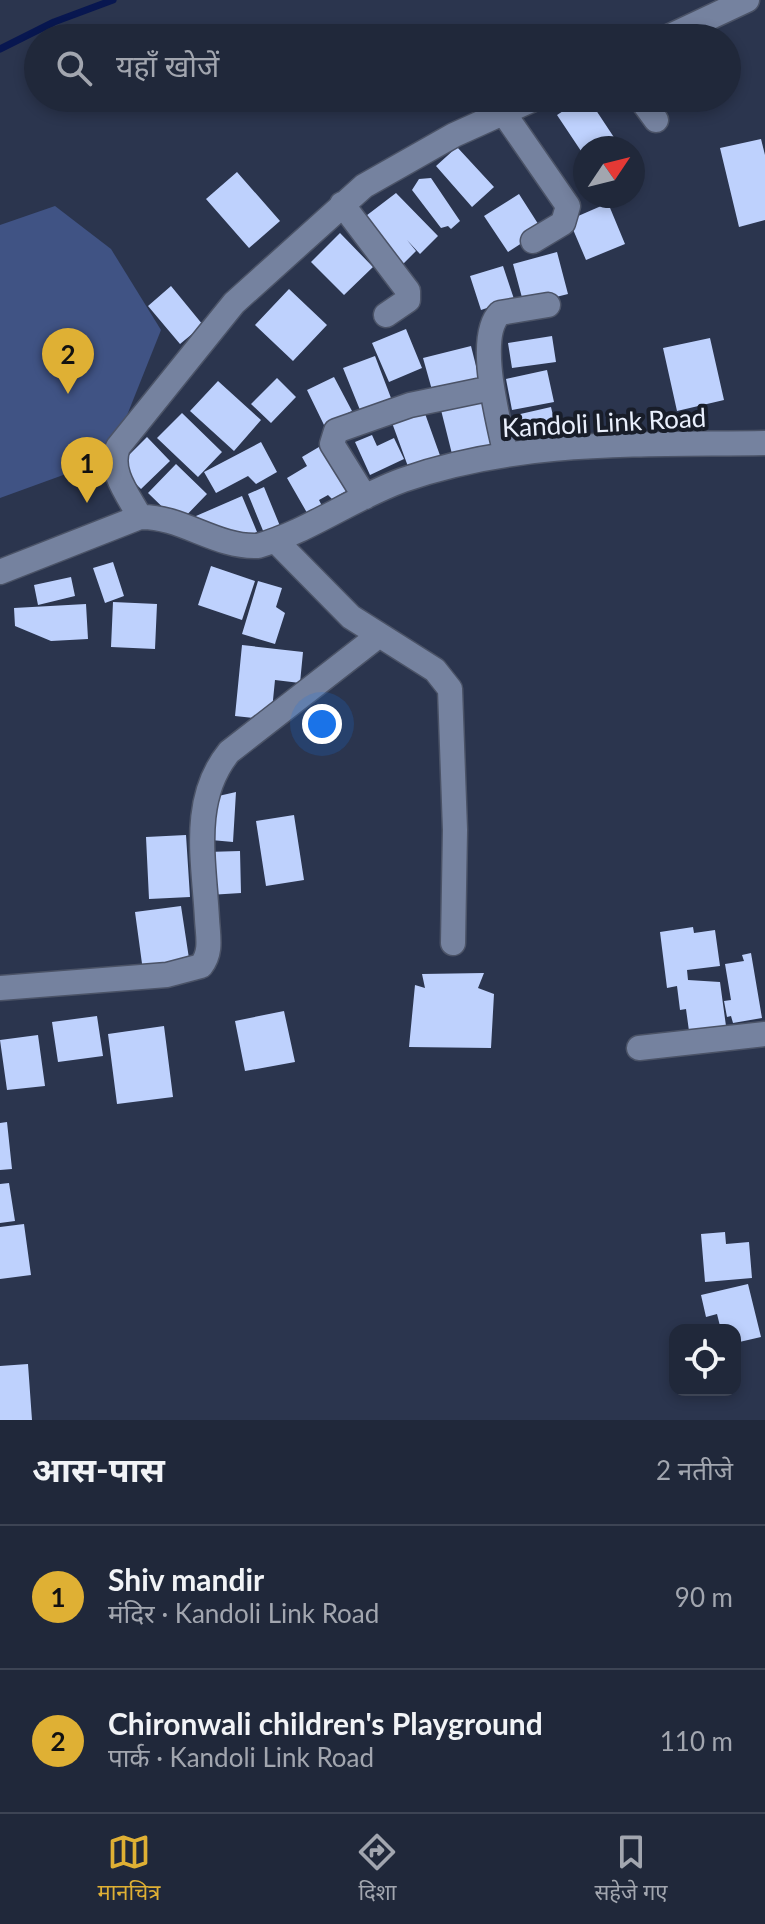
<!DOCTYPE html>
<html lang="hi">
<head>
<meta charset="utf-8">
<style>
	:root { --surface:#20283a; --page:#2d3445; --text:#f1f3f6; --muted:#a2a6af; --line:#3d4454; --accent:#dfb034 }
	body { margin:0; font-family:Lato,"Noto Sans Devanagari",sans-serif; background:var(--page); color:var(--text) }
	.controls { position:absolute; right:24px; bottom:24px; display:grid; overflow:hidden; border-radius:16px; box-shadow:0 4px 12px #0003 }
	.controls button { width:72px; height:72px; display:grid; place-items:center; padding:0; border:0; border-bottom:2px solid var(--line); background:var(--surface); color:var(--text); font:40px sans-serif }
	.compass { position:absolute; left:573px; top:136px; width:72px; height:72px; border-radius:50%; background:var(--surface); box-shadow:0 4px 12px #0003; rotate:55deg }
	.you { position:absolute; left:322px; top:724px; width:28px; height:28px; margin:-20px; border:6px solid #fff; border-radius:50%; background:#1a73e8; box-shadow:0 0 0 12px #1a73e833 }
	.badge { display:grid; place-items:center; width:52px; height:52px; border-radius:50%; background:var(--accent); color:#111; font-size:26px; font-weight:700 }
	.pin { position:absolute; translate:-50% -66px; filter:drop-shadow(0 2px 4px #0008) }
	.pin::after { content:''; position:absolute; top:42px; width:28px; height:24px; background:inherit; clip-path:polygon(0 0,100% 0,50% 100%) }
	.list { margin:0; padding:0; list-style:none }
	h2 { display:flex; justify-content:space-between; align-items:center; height:104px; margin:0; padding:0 32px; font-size:34px }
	h2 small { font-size:26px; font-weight:400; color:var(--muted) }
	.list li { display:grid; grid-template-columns:52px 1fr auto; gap:24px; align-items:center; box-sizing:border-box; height:144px; padding:0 32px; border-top:2px solid var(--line) }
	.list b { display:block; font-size:30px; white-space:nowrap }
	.list p { margin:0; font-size:26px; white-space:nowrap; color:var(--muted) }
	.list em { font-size:26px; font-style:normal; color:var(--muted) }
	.icon { flex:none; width:44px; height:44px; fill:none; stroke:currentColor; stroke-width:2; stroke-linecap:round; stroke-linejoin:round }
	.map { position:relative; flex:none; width:765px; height:1420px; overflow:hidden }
	.search { position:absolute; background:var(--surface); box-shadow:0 4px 12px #0003; left:24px; right:24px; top:24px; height:88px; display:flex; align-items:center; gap:20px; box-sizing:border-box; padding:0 28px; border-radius:44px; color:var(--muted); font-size:30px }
	.sheet { height:392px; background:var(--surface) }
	nav { display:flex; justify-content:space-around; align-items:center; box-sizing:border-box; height:112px; border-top:2px solid var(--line); background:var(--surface); font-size:22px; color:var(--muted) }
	nav a { display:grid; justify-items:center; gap:4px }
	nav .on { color:var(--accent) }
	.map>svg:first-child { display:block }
	.green { fill:#405384 }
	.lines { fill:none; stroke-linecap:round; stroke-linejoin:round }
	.stream { stroke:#081750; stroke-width:7 }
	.building { fill:#bed1fd }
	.street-casing { stroke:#4b5367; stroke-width:27 }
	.street { stroke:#75829f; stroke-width:24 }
	.labels { text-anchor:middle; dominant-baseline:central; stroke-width:8; stroke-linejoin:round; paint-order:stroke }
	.street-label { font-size:26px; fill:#e9effc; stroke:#181d29 }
</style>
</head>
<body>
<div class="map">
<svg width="765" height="1420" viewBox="0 0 765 1420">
	<rect width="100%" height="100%" fill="#2b354e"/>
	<path class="green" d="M55,206L111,249L161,330L110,458L0,498V225Z"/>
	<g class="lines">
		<path class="stream" d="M0,49L54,22L113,0"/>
	</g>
	<path class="building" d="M583,98H588L621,148H585V157L557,115Z
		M761,139L765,155V220L739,227L720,148Z
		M457,147L494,187L472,207L436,166Z
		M237,172L280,221L249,248L206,199Z
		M431,178L460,221L451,229L448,226L441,228L412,190L419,179Z
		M396,193L438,236L420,254L407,240L416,251L400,267L358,222Z
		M519,194L542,230L508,252L484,216Z
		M608,203L625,244L586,260L569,220Z
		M340,233L373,267L344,295L311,262Z
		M557,252L568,294L524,305L513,264Z
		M503,266L514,299L481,310L470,276Z
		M171,286L203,325L180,344L148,306Z
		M289,289L327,325L293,361L255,325Z
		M406,329L422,368L389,382L372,343Z
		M552,336L556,362L512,368L508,343Z
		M710,338L724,400L677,411L663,348Z
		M471,346L479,378L432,390L423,358Z
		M375,356L391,398L360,410L343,368Z
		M547,370L554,402L512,410L506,379Z
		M334,377L352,411L324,425L307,390Z
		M277,378L296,397L271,423L251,404Z
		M218,381L261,420L234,451L190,411Z
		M480,396L492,444L452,454L440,406Z
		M551,407L559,442L524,450L516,415Z
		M423,408L442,461L410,472L391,420Z
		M182,413L222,452L198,477L157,438Z
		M372,435L377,446L394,438L404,459L370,475L355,442Z
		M147,437L170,461L141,489L118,466Z
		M261,442L277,472L256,484L248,476L216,493L204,472Z
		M324,444L350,489L332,499L328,495L319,500L324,510L310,518L287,478L307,466L302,457Z
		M176,464L207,494L179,523L148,493Z
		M264,487L280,526L264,533L248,494Z
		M242,496L257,532L237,540L203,531L196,516Z
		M113,562L124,596L105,603L93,568Z
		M211,566L255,581L242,620L198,605Z
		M71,577L75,596L38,605L34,585Z
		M258,581L282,588L276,607L285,613L275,644L242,634Z
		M113,602L157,604L155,649L111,647Z
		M86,604L88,639L51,641L15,626L14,608Z
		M242,645L303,652L300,683L275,680L271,720L235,716Z
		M236,792L233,842L211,840L214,797Z
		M294,815L304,880L266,886L256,821Z
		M186,835L190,897L149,899L146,837Z
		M240,851L241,893L209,895L207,852Z
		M181,906L190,965L143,971L135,912Z
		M693,927L694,933L715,930L720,966L687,970L688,980L720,982L726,1026L689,1031L686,1009L680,1010L677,986L667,988L660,932Z
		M751,953L762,1018L733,1023L731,1016L727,1017L724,1001L731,1000L725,964L744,961L742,955Z
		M484,973L478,988L494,994L491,1048L409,1047L415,985L425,988L422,974Z
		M284,1011L295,1062L245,1071L235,1021Z
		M97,1016L103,1056L58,1062L52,1022Z
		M164,1026L173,1097L117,1104L108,1034Z
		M38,1035L45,1086L7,1090L0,1040Z
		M7,1122L12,1169L0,1170V1123Z
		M9,1183L15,1221L0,1223V1184Z
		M24,1224L31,1275L0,1279V1227Z
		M725,1232L726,1244L749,1242L752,1278L705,1282L701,1234Z
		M748,1284L761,1337L735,1343V1330H721L717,1314L706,1317L701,1295Z
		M28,1364L32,1420H0V1366Z"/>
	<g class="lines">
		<defs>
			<path id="street" d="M666,38L747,0
				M640,98L656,120
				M503,112L568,206L563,223L533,241
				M342,204L408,291V300L386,315
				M505,452C499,421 475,337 500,313L548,305
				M365,497L332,444L336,431L410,405L492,388
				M140,517C129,496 108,472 118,447L234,303L364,186L454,135L536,98
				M276,541L351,617L435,670L450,689L455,830L453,943
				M0,572L140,517C182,516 216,548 258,546C309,531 353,498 403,480C519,439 643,445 765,443
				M0,988L167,975L201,966C212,952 208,937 207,919C204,861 190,800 229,752L378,636
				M639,1048L765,1034"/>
		</defs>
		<use href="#street" class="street-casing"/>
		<use href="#street" class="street"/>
	</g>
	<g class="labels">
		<g class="street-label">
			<text transform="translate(604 422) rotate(-3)">Kandoli Link Road</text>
		</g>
	</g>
</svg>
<div class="controls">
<button><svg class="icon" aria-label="locate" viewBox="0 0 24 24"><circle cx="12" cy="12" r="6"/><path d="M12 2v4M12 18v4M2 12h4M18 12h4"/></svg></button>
</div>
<svg class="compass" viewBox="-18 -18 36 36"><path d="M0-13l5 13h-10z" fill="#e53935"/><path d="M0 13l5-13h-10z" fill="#a2a6af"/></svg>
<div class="you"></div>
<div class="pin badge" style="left:87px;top:503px">1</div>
<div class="pin badge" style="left:68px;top:394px">2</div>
<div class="search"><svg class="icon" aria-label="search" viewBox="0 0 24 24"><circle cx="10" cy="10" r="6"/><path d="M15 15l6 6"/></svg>यहाँ खोजें</div>
</div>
<section class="sheet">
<h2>आस-पास<small>2 नतीजे</small></h2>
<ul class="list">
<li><span class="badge">1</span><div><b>Shiv mandir</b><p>मंदिर · Kandoli Link Road</p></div><em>90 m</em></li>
<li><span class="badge">2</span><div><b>Chironwali children's Playground</b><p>पार्क · Kandoli Link Road</p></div><em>110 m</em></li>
</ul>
</section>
<nav>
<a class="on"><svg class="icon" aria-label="map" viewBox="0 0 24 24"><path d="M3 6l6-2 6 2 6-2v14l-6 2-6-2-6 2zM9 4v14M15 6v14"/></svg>मानचित्र</a>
<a><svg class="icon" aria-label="directions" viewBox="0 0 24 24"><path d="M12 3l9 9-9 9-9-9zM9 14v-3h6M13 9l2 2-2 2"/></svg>दिशा</a>
<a><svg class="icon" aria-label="saved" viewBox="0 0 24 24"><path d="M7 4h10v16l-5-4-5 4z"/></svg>सहेजे गए</a>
</nav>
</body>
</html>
